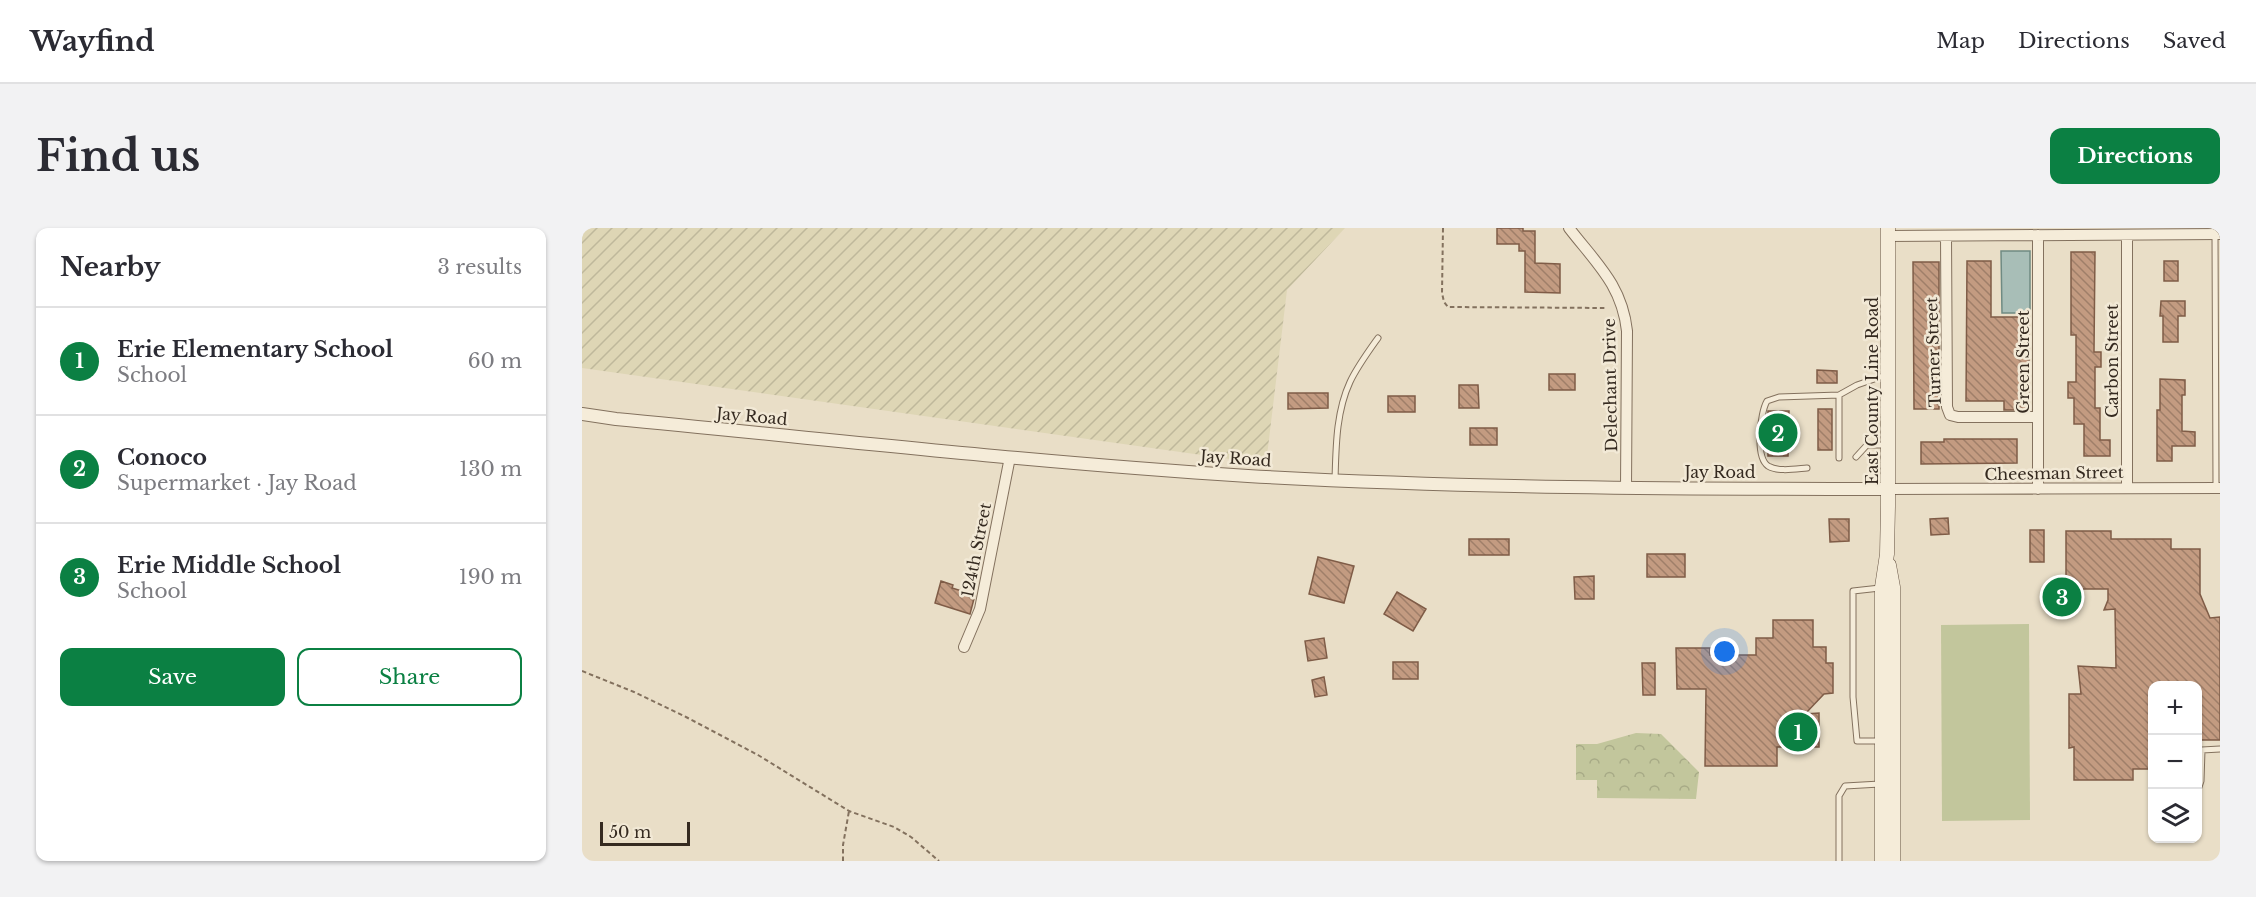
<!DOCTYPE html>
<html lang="en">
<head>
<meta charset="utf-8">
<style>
	:root { --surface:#fff; --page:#f2f2f3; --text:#2b2b33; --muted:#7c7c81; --line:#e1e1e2; --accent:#0b8043 }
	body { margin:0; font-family:"Libre Baskerville",serif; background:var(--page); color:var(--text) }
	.controls { position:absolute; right:18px; bottom:18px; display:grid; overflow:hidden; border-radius:12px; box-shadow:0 2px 4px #0004 }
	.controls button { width:54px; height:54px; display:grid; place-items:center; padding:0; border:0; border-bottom:2px solid var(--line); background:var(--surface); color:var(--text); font:30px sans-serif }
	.scale { position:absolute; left:18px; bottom:15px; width:90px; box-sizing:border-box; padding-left:6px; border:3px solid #352a20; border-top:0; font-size:16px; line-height:21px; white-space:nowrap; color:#352a20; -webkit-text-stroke:4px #f2e9d6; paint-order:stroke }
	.you { position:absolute; left:1143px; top:424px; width:21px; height:21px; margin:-15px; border:4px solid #fff; border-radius:50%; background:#1a73e8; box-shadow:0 0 0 9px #1a73e833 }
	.badge { display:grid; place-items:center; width:39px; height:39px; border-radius:50%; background:var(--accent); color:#fff; font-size:20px; font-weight:700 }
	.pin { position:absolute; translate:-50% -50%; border:3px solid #fff; box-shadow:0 2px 6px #0006 }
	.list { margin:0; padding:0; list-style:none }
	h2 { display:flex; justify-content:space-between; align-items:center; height:78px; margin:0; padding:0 24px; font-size:26px }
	h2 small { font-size:20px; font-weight:400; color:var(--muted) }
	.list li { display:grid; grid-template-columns:39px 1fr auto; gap:18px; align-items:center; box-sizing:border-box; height:108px; padding:0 24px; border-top:2px solid var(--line) }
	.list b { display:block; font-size:22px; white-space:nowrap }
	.list p { margin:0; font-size:20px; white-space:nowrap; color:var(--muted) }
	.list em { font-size:20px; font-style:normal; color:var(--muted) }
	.actions { display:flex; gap:12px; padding:18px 24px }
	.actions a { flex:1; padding:14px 0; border:2px solid var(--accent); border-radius:12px; text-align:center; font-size:21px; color:var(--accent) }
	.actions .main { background:var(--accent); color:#fff }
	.icon { flex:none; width:33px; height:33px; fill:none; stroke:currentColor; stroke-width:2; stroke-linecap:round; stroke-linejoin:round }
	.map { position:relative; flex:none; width:1638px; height:633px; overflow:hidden; border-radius:12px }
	header { display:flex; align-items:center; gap:36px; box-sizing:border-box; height:84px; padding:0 30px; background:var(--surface); border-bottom:2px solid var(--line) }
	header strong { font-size:28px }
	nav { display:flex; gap:33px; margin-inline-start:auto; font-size:21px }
	.intro { display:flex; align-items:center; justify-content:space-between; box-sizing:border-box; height:144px; padding:0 36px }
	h1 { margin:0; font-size:42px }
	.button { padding:15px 27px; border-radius:12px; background:var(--accent); color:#fff; font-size:21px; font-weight:700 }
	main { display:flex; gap:36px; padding:0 36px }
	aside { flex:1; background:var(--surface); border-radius:12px; box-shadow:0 2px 4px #0004 }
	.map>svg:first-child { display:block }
	.farmland { fill:url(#farmland-furrows) }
	.grass { fill:#c2c69c }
	.forest { fill:url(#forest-crowns) }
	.water { fill:#a8beb7; stroke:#6f8b83; stroke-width:1.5 }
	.building { fill:url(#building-back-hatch); stroke:#7f5c47; stroke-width:1.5 }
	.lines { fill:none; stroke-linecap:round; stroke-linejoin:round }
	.service-casing { stroke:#83715e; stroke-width:7 }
	.minor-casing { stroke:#83715e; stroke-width:12 }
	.tertiary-casing { stroke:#83715e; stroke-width:14 }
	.secondary-casing { stroke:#655242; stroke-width:15 }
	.path { stroke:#83715e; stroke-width:2; stroke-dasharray:4.5 3; stroke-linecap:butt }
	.service { stroke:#f5ecd9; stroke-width:5 }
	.minor { stroke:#f5ecd9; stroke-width:10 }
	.tertiary { stroke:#f5ecd9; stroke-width:12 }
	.secondary { stroke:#f5ecd9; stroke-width:14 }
	.labels { text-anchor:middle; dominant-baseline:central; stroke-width:5; stroke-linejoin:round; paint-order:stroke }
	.street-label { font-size:16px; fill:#352a20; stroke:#f2e9d6 }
</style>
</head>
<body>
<header>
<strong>Wayfind</strong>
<nav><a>Map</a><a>Directions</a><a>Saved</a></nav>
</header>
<div class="intro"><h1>Find us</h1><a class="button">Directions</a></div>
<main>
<aside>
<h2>Nearby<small>3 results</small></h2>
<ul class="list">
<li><span class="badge">1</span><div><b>Erie Elementary School</b><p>School</p></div><em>60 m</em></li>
<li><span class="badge">2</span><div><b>Conoco</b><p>Supermarket · Jay Road</p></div><em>130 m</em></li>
<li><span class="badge">3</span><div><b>Erie Middle School</b><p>School</p></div><em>190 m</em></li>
</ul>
<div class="actions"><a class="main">Save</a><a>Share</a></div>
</aside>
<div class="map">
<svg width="1638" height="633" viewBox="0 0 1638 633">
	<defs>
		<pattern id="farmland-furrows" width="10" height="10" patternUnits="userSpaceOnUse" patternTransform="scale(1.5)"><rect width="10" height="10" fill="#ded6b5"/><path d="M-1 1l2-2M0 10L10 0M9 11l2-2" fill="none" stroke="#bfb89b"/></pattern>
		<pattern id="forest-crowns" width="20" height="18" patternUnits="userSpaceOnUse" patternTransform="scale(1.5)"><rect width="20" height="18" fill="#c2c69c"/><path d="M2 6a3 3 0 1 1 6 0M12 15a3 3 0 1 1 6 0" fill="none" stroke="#a7aa86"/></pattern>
		<pattern id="building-back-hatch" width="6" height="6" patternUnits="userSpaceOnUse" patternTransform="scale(1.5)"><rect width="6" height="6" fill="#c39b81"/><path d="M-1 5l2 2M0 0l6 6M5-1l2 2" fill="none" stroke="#9f7f69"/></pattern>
	</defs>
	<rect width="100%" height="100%" fill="#e9dec7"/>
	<path class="farmland" d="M0,0H763L705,62L684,236L0,140Z"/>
	<path class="grass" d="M1447,396L1448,592L1360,593L1359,397Z"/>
	<path class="forest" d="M1054,505L1079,506L1117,544L1114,571L1015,570V552H994V516H1015Z"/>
	<path class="water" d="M1419,23H1448V85H1420Z"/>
	<path class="building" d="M915,0H941V3H953V35L978,36V65L943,64V23H937V16H915Z
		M1489,24H1513L1512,124H1519V139H1513V180H1518V212H1528V228H1502V196H1492V170H1486V154H1494V107H1489Z
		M1385,33H1409V89H1447V182H1422V173H1384Z
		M1582,33H1596V53H1582Z
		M1331,34H1357V181H1332Z
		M1579,73H1603V88H1596V114H1581V88H1578Z
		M1235,142L1255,143V155H1235Z
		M967,146H993V162H967Z
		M1578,151L1603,152V167H1600V203L1613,204V218H1590V233H1575V182H1578Z
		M877,157H896L897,180H877Z
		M706,165H746V180L706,181Z
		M806,168H833V184H806Z
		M1236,181H1250V222H1236Z
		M1186,183H1207L1206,228H1186Z
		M888,200H915V217H888Z
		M1362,211H1435V235L1339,236V214H1362Z
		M1366,290L1367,306L1349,307L1348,291Z
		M1247,291H1267V313L1248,314Z
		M1448,302H1462V334H1448Z
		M1484,303H1529V311H1589V321H1618V366L1628,390L1638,389V512H1616V458H1570V541H1551V552H1492V519L1487,520V466H1499L1496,438L1534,440L1533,381L1522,382L1526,372V361H1484Z
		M887,311H927V327H887Z
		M1065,326H1103V349H1065Z
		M736,329L772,338L762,375L727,366Z
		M1012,348V371H993L992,349Z
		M359,353L371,357L370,360L393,367L388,386L353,375Z
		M815,364L844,381L831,403L802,386Z
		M1191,392H1231V419H1244V435H1251V465L1242,466L1223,486L1237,485V519H1195V538H1123L1124,461H1095L1094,420H1128V427H1174V410H1191Z
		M742,410L745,430L726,433L723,413Z
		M811,434H836V451H811Z
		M1060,435H1073V467H1061Z
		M742,449L745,467L733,469L730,452Z"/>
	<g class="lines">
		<defs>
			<path id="service" d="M1633,6L1634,259
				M1274,229L1285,217H1306
				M1257,230V167
				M1225,240C1213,241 1196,244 1186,238C1173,229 1178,185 1185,173L1197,169L1257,167L1275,157L1304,147
				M753,252C754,219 754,184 768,154C775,139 786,124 796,110
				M1298,360L1271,363V469L1275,513H1298
				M1616,562L1619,553L1620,522L1638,521
				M1257,633V568L1263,558L1298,556"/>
			<path id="minor" d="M987,0C1014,35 1040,57 1045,103L1044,260
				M1456,7V261
				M1306,8L1638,6
				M1364,8L1365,179L1368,187L1376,189H1456
				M1545,260V7
				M1306,261L1638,260
				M382,419L398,381L428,229"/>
			<path id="tertiary" d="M0,186L34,191C245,211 455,235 666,248C879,260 1093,261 1306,261"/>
			<path id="secondary" d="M1307,337L1311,359V633
				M1300,633V359L1305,326L1306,278V0"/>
		</defs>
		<use href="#service" class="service-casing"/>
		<use href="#minor" class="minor-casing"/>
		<use href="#tertiary" class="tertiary-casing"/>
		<use href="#secondary" class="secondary-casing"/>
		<path class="path" d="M861,0L860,65L862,74L866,79L1025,80
			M0,443L52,464L104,489L176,527L267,583L312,599L329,609L357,633
			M261,633V617L267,583"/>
		<use href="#service" class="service"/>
		<use href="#minor" class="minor"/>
		<use href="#tertiary" class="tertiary"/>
		<use href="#secondary" class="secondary"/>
	</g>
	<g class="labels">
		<g class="street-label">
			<text transform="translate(1351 124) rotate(-92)">Turner Street</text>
			<text transform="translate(1530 133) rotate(-90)">Carbon Street</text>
			<text transform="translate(1441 134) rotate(-90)">Green Street</text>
			<text transform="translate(1028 157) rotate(-91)">Delechant Drive</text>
			<text transform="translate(1290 163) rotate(-90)">East County Line Road</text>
			<text transform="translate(170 188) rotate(5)">Jay Road</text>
			<text transform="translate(654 230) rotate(4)">Jay Road</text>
			<text x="1138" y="244">Jay Road</text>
			<text transform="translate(1472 245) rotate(-1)">Cheesman Street</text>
			<text transform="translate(394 322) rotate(-79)">124th Street</text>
		</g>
	</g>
</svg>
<div class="controls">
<button>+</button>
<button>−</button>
<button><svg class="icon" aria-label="layers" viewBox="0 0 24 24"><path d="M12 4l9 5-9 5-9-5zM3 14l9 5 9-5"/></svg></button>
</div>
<div class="scale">50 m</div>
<div class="you"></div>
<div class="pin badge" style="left:1216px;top:504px">1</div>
<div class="pin badge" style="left:1196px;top:205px">2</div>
<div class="pin badge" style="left:1480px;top:369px">3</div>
</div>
</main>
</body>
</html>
